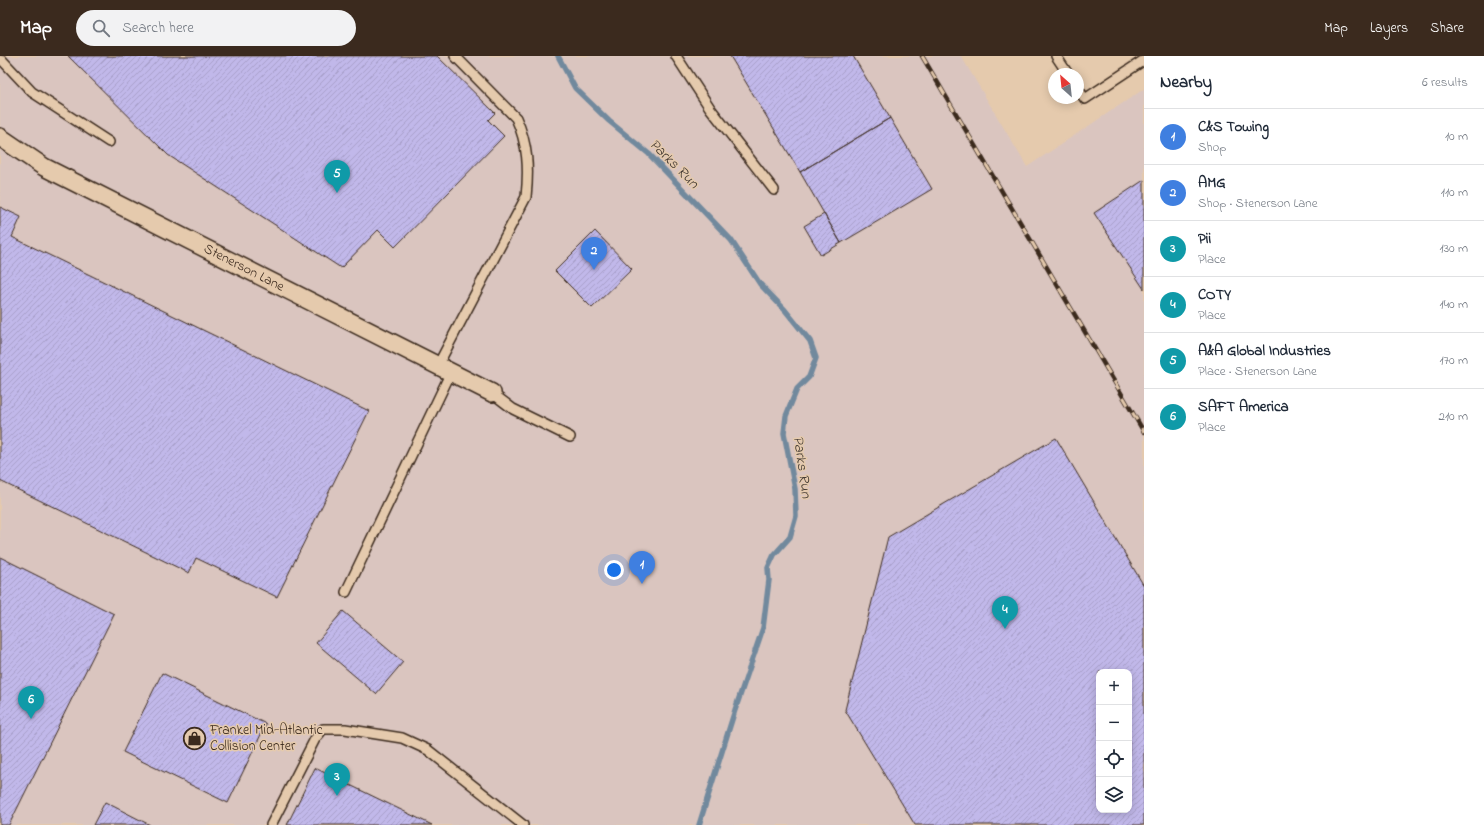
<!DOCTYPE html>
<html lang="en">
<head>
<meta charset="utf-8">
<style>
	:root { --surface:#fff; --page:#f2f2f3; --text:#1f2937; --muted:#747a83; --line:#e0e1e3; --accent:#3b2a1e }
	body { margin:0; font-family:"Indie Flower",sans-serif; background:var(--page); color:var(--text) }
	.controls { position:absolute; right:12px; bottom:12px; display:grid; overflow:hidden; border-radius:8px; box-shadow:0 2px 10px #0003 }
	.controls button { width:36px; height:36px; display:grid; place-items:center; padding:0; border:0; border-bottom:1px solid var(--line); background:var(--surface); color:var(--text); font:20px sans-serif }
	.compass { position:absolute; left:1048px; top:12px; width:36px; height:36px; border-radius:50%; background:var(--surface); box-shadow:0 2px 10px #0003; rotate:333deg }
	.you { position:absolute; left:614px; top:514px; width:14px; height:14px; margin:-10px; border:3px solid #fff; border-radius:50%; background:#1a73e8; box-shadow:0 0 0 6px #1a73e833 }
	.badge { display:grid; place-items:center; width:26px; height:26px; border-radius:50%; background:var(--accent); color:#fff; font-size:13px; font-weight:700 }
	.pin { position:absolute; translate:-50% -33px; filter:drop-shadow(0 1px 2px #0008) }
	.pin::after { content:''; position:absolute; top:21px; width:14px; height:12px; background:inherit; clip-path:polygon(0 0,100% 0,50% 100%) }
	.list { margin:0; padding:0; list-style:none }
	h2 { display:flex; justify-content:space-between; align-items:center; height:52px; margin:0; padding:0 16px; font-size:17px }
	h2 small { font-size:13px; font-weight:400; color:var(--muted) }
	.list li { display:grid; grid-template-columns:26px 1fr auto; gap:12px; align-items:center; box-sizing:border-box; height:56px; padding:0 16px; border-top:1px solid var(--line) }
	.list b { display:block; font-size:15px; white-space:nowrap }
	.list p { margin:0; font-size:13px; white-space:nowrap; color:var(--muted) }
	.list em { font-size:13px; font-style:normal; color:var(--muted) }
	.icon { flex:none; width:22px; height:22px; fill:none; stroke:currentColor; stroke-width:2; stroke-linecap:round; stroke-linejoin:round }
	.map { position:relative; flex:none; width:1144px; height:769px; overflow:hidden }
	header { display:flex; align-items:center; gap:24px; box-sizing:border-box; height:56px; padding:0 20px; background:var(--accent); color:#fff }
	header strong { font-size:19px }
	nav { display:flex; gap:22px; margin-inline-start:auto; font-size:14px }
	.search { width:280px; height:36px; background:var(--page); display:flex; align-items:center; gap:10px; box-sizing:border-box; padding:0 14px; border-radius:22px; color:var(--muted); font-size:15px }
	main { display:flex }
	aside { flex:1; background:var(--surface) }
	.map>svg:first-child { display:block }
	.built { fill:#dac5bf; fill-rule:evenodd }
	.lines { fill:none; stroke-linecap:round; stroke-linejoin:round }
	.stream { stroke:#71899d; stroke-width:5.5 }
	.building { fill:url(#building-hatch); stroke:#3b2a1e; fill-rule:evenodd }
	.service-casing { stroke:#3b2a1e; stroke-width:12 }
	.minor-casing { stroke:#3b2a1e; stroke-width:20 }
	.service { stroke:#e5caad; stroke-width:9 }
	.minor { stroke:#e5caad; stroke-width:17 }
	.rail-casing { stroke:#3b2a1e; stroke-width:4.5 }
	.rail { stroke:#e5caad; stroke-width:3; stroke-dasharray:9; stroke-linecap:butt }
	.labels { text-anchor:middle; dominant-baseline:central; stroke-width:3; stroke-linejoin:round; paint-order:stroke }
	.street-label { font-size:14px; fill:#3b2a1e; stroke:#e5caad }
	.poi-label { font-size:14px; fill:#3b2a1e; stroke:#e5caad; text-anchor:start }
	.water-label { font-size:15px; font-style:italic; fill:#443a33; stroke:#e5caad }
</style>
</head>
<body>
<header>
<strong>Map</strong>
<div class="search"><svg class="icon" aria-label="search" viewBox="0 0 24 24"><circle cx="10" cy="10" r="6"/><path d="M15 15l6 6"/></svg>Search here</div>
<nav><a>Map</a><a>Layers</a><a>Share</a></nav>
</header>
<main>
<div class="map">
<svg width="1144" height="769" viewBox="0 0 1144 769">
	<defs>
		<pattern id="building-hatch" width="6" height="6" patternUnits="userSpaceOnUse"><rect width="6" height="6" fill="#c1b8ea"/><path d="M-1 1l2-2M0 6l6-6M5 7l2-2" fill="none" stroke="#a79ec8"/></pattern>
	</defs>
	<rect width="100%" height="100%" fill="#e5caad"/>
	<filter id="ink" filterUnits="userSpaceOnUse"><feTurbulence type="fractalNoise" baseFrequency=".025" numOctaves="2"/><feDisplacementMap in="SourceGraphic" scale="8" xChannelSelector="R" yChannelSelector="G"/><feConvolveMatrix kernelMatrix="1 2 1 2 8 2 1 2 1" color-interpolation-filters="sRGB"/></filter>
	<g filter="url(#ink)">
		<path class="built" d="M0,0H961L1027,111L1144,33V769H0ZM1099,616H1129V754H1099Z"/>
		<g class="lines">
			<path class="stream" d="M558,0L575,32L609,65L649,98L731,184L760,228L785,254L810,285L816,302L809,321L797,333L786,360L784,377L795,433L796,460L790,481L774,499L768,512L769,524L763,572L735,654L699,769"/>
		</g>
		<path class="building" d="M68,0H437L495,57L488,64L504,80L395,191L378,174L341,212L168,99Z
			M730,0H853L890,62L800,116Z
			M890,62L932,133L841,187L800,116Z
			M1144,124V233L1094,157Z
			M0,151L21,161L12,181L369,355L277,541L196,502L189,517L0,425Z
			M824,158L841,187L821,199L804,170Z
			M595,175L632,213L592,252L555,215Z
			M1056,382L1144,530V769H915L845,654L888,481ZM1099,616H1129V754H1099Z
			M0,501L114,558L9,769H0Z
			M343,555L403,606L376,638L316,587Z
			M162,617L266,668L228,747L123,696Z
			M315,712L432,769H287Z
			M105,746L150,769H93Z"/>
		<g class="lines">
			<defs>
				<path id="service" d="M676,0L710,52L774,134
					M1056,0L1068,18
					M0,4L3,5L32,36L109,86
					M1078,33L1085,43L1144,4
					M438,309L526,141C529,113 528,88 516,62L455,0
					M492,337L513,353L570,381
					M346,536L451,316
					M271,769L315,683L323,673H345L402,682L428,694L523,769"/>
				<path id="minor" d="M0,81L44,111L492,337"/>
			</defs>
			<use href="#service" class="service-casing"/>
			<use href="#minor" class="minor-casing"/>
			<use href="#service" class="service"/>
			<use href="#minor" class="minor"/>
			<defs>
				<path id="rail" d="M922,0L1144,376"/>
			</defs>
			<use href="#rail" class="rail-casing"/>
			<use href="#rail" class="rail"/>
		</g>
	</g>
	<defs>
		<symbol id="shop-ring" viewBox="-11 -11 22 22"><circle r="9.5" fill="#e5caad" stroke="#3b2a1e" stroke-width="1.5"/><path d="M-5-2.5h2.3a2.7 3.5 0 0 1 5.4 0H5L5.5 6h-11ZM-1.5-2.5h3a1.5 2.3 0 0 0-3 0Z" fill="#3b2a1e"/></symbol>
	</defs>
	<g fill-rule="evenodd">
		<use href="#shop-ring" x="182" y="670" width="25" height="25"/>
	</g>
	<g class="labels">
		<g class="street-label">
			<text transform="translate(244 212) rotate(27)">Stenerson Lane</text>
		</g>
		<g class="poi-label">
			<text x="210" y="674">Frankel Mid-Atlantic<tspan x="210" dy="16">Collision Center</tspan></text>
		</g>
		<g class="water-label">
			<text transform="translate(674 108) rotate(45)">Parks Run</text>
			<text transform="translate(802 411) rotate(82)">Parks Run</text>
		</g>
	</g>
</svg>
<div class="controls">
<button>+</button>
<button>−</button>
<button><svg class="icon" aria-label="locate" viewBox="0 0 24 24"><circle cx="12" cy="12" r="6"/><path d="M12 2v4M12 18v4M2 12h4M18 12h4"/></svg></button>
<button><svg class="icon" aria-label="layers" viewBox="0 0 24 24"><path d="M12 4l9 5-9 5-9-5zM3 14l9 5 9-5"/></svg></button>
</div>
<svg class="compass" viewBox="-18 -18 36 36"><path d="M0-13l5 13h-10z" fill="#e53935"/><path d="M0 13l5-13h-10z" fill="#747a83"/></svg>
<div class="you"></div>
<div class="pin badge" style="left:642px;top:528px;background:#3f7fe0">1</div>
<div class="pin badge" style="left:594px;top:214px;background:#3f7fe0">2</div>
<div class="pin badge" style="left:337px;top:740px;background:#0f9aa8">3</div>
<div class="pin badge" style="left:1005px;top:573px;background:#0f9aa8">4</div>
<div class="pin badge" style="left:337px;top:137px;background:#0f9aa8">5</div>
<div class="pin badge" style="left:31px;top:663px;background:#0f9aa8">6</div>
</div>
<aside>
<h2>Nearby<small>6 results</small></h2>
<ul class="list">
<li><span class="badge" style="background:#3f7fe0">1</span><div><b>C&amp;S Towing</b><p>Shop</p></div><em>10 m</em></li>
<li><span class="badge" style="background:#3f7fe0">2</span><div><b>AMG</b><p>Shop · Stenerson Lane</p></div><em>110 m</em></li>
<li><span class="badge" style="background:#0f9aa8">3</span><div><b>Pii</b><p>Place</p></div><em>130 m</em></li>
<li><span class="badge" style="background:#0f9aa8">4</span><div><b>COTY</b><p>Place</p></div><em>140 m</em></li>
<li><span class="badge" style="background:#0f9aa8">5</span><div><b>A&amp;A Global Industries</b><p>Place · Stenerson Lane</p></div><em>170 m</em></li>
<li><span class="badge" style="background:#0f9aa8">6</span><div><b>SAFT America</b><p>Place</p></div><em>210 m</em></li>
</ul>
</aside>
</main>
</body>
</html>
